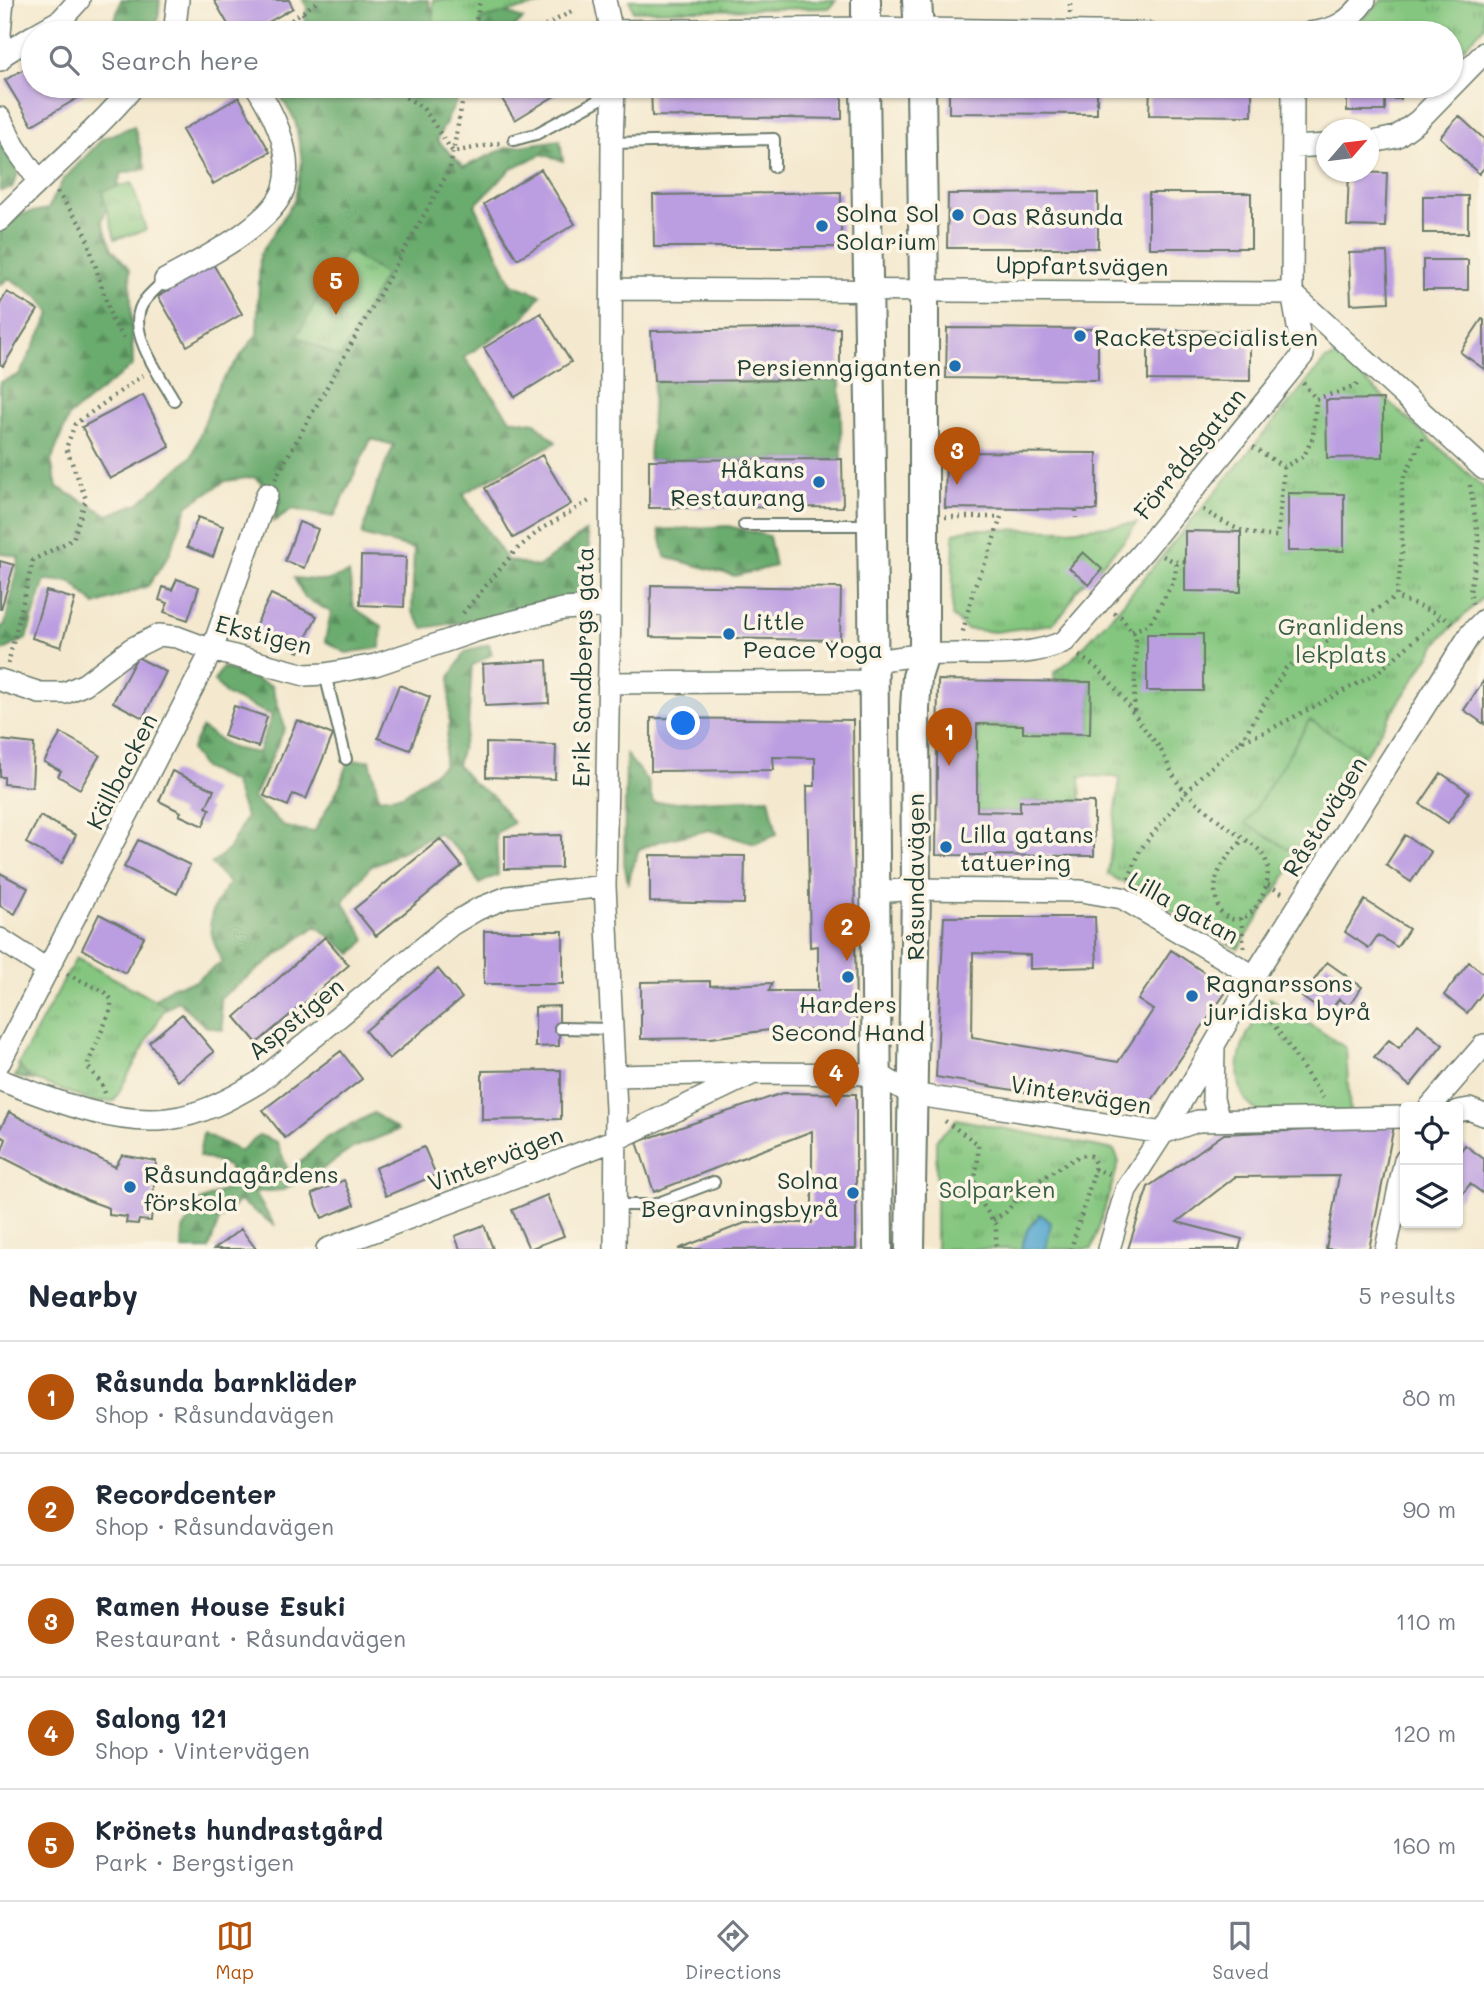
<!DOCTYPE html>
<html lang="en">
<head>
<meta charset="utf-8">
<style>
	:root { --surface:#fff; --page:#f6f6f7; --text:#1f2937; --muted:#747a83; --line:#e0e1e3; --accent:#b45309 }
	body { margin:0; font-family:Mali,sans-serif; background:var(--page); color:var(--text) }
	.controls { position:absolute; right:21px; bottom:21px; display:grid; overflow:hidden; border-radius:7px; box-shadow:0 2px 5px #0004 }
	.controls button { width:63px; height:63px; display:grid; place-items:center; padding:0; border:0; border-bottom:2px solid var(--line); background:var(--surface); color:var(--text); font:35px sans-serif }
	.compass { position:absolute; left:1316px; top:119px; width:63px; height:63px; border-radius:50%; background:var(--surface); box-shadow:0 2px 5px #0004; rotate:62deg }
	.you { position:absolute; left:684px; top:724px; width:24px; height:24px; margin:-18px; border:5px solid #fff; border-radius:50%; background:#1a73e8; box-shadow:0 0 0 10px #1a73e833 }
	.badge { display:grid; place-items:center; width:46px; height:46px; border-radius:50%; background:var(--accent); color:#fff; font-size:23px; font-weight:700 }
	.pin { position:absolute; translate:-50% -58px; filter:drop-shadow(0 2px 4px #0008) }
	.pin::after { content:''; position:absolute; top:37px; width:24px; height:21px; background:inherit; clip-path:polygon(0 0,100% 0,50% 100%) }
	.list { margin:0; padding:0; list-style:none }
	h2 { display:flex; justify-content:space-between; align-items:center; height:91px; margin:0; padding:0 28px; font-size:30px }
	h2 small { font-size:23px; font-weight:400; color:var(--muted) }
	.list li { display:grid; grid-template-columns:46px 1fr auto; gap:21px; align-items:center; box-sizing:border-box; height:112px; padding:0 28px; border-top:2px solid var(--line) }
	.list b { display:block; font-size:26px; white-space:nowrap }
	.list p { margin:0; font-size:23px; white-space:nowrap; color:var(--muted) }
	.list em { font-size:23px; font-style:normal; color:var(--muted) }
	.icon { flex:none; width:38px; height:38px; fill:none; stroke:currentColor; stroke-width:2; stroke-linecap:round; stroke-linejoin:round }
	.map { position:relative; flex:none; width:1484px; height:1249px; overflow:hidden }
	.search { position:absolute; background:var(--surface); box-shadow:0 2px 5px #0004; left:21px; right:21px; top:21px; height:77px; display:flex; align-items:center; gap:18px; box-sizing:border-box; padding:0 24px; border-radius:38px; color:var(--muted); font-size:26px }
	.sheet { height:651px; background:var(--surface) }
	nav { display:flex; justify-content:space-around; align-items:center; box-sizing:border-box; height:98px; border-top:2px solid var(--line); background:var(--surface); font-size:19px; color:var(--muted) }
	nav a { display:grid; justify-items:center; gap:4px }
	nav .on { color:var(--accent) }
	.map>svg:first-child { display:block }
	.forest { fill:url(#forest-firs); stroke:#457451; stroke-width:2 }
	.park { fill:url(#park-tufts); stroke:#52825a; stroke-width:2 }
	.pitch { fill:#84c67f; stroke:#52825a; stroke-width:2 }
	.water { fill:#53a6ce; stroke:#397281; stroke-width:2 }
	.building { fill:#bb9de1 }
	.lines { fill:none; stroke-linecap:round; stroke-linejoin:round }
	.lane-casing { stroke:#6a796a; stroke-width:14 }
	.street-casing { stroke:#6a796a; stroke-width:24 }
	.secondary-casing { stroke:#6a796a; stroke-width:32 }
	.path { stroke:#6a796a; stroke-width:4.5; stroke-dasharray:2 5; stroke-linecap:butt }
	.lane { stroke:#fff; stroke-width:10 }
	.street { stroke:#fff; stroke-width:21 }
	.secondary { stroke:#fff; stroke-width:28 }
	.poi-dot { fill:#1f6fb2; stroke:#fcf5e5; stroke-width:2.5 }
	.labels { text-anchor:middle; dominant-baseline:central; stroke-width:7; stroke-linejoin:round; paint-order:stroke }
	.poi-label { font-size:24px; fill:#1f3d34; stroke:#fcf5e5; text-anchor:start }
	.street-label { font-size:24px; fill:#1f3d34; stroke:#fcf5e5 }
	.park-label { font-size:24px; fill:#385f47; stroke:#fcf5e5 }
</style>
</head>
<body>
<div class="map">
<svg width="1484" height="1249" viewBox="0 0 1484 1249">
	<defs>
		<pattern id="forest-firs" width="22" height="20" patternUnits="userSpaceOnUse" patternTransform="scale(1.75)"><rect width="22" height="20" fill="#6bab6e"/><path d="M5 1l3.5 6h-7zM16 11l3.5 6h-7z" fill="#578c5b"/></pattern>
		<pattern id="park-tufts" width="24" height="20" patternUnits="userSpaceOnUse" patternTransform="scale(1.75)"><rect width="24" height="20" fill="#84c67f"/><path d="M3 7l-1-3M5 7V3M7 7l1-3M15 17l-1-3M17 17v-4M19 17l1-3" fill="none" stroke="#6ba269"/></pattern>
	</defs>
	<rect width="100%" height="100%" fill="#fcf5e5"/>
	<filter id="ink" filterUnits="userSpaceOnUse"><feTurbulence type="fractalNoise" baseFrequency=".0143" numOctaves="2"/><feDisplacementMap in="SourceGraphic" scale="14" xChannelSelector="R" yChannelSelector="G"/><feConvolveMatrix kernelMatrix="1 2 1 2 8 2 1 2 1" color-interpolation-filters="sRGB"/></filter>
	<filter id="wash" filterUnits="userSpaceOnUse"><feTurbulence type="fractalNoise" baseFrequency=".00686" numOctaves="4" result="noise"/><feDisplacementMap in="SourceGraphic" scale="28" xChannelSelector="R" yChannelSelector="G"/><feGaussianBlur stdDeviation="1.57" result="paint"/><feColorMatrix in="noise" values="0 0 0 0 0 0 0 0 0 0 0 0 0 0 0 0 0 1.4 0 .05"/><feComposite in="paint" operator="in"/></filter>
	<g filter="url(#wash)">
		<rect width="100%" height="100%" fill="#f4e9cf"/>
		<path class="forest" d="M121,0H160L158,20L151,33H111Z
			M303,0H428L435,20L500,10L523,19L508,33H290L305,22L307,7Z
			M274,86H464L437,140L464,167L506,148L560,140L563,161L542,154L512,168L475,205L512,284L541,295L524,317L464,357L510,419L535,423L556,442L463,494L507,560L538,567L586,531L597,584L592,602L423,628L412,611L414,549L362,535L377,484L394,445L371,439L334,517L292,509L274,521L279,498L254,477L226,481L188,505L169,555L148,586L95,605L71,582L45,580L26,639L0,652V627L5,625L19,557L0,553V382L19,375L51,313L38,297L9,278L0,285V233L11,216L48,209L63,180L103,138L134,126L146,169L122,173L102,220L112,249L130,269L133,365L69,416L51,461L57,487L108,515L139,503L192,456L218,386L257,334L260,255L295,199L302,160L295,120Z
			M0,139L18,173L12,188L0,191Z
			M840,380L842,459L649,460L654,381Z
			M728,526L769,536L775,566L735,576L665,557L659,530Z
			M349,573L354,608L382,626L380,648L346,653L325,641L331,612L305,598L294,578L326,581Z
			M489,644L492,654L472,666L468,726L457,765L474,784L494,797L513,823L496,834L498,875L479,884L464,856L438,833L370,867L343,901L366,940L352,954L316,926L220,998L223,1030L205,1026L178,1001L137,1029L67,1086L15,1077L26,1050L151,1002L173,986L194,982L222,962C206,923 205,918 229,883L211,864L228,850L246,817L233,782L203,768L191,750L202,728L232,748L258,753L272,715L226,695L214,681L223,667L272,686L285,728L253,798L285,827L314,832L340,785L349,761L370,760L379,798L403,795L443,766L449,723L450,677L465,652Z
			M626,754L648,782L653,803L769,798L777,834L755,844L709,830L660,841L639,849L628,882L624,863Z
			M374,1113L398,1130L353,1148L317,1173L283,1190L254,1192L275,1226L240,1201L219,1220L209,1249H182L183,1230L200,1201L235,1185L228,1166L199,1156L203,1133L240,1151L259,1135L277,1142L289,1173L326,1138Z"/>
		<path class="park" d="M433,0H558L481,19L479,33H434Z
			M630,0H836L829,8L633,11Z
			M1382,0H1484V27L1455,56H1451V33H1339L1367,15Z
			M132,183L146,230L115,239L102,191Z
			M346,250L385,275L340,358L297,336Z
			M1338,356L1484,488V596L1441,638L1238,949L1108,874L1120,777L1080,776L1081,802L1021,801L1020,812L977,811V724L1023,725V733L1090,734L1091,683L1055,682L1054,673L1072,659L1119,608L1325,360Z
			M1137,523L1123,542L1076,591L1065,611L1052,624L995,632L966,629L952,616L954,533L970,529L1069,530Z
			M76,958L166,1006L114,1101L94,1102L30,1078L18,1065Z
			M1270,998L1346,1048L1350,1115C1332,1115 1285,1121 1269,1116C1233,1106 1233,1065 1247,1035C1254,1022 1262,1010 1270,998Z
			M956,1119L1114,1150L1119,1162L1092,1249H936V1141C941,1131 952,1129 956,1119Z"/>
		<path class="pitch" d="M1310,720L1362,752L1299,855L1246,824Z"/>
		<path class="water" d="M1040,1214L1051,1223L1046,1249H1021L1027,1230Z"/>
		<g id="blocks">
			<path class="building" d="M214,0H289L293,8L249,33H233Z
				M33,64V86H91L93,89L32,125L5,80Z
				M494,86H571L515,120Z
				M651,86H842V119L652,116Z
				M949,86H1097V114L949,113Z
				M1150,86H1252V116L1149,115Z
				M1347,86H1401V99H1385V111H1347Z
				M239,97L270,152L213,184L182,130Z
				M1459,116L1484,139V168L1479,174L1440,137Z
				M541,169L575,224L517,259L484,204Z
				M1349,172L1387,173L1385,227L1347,226Z
				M841,192V247H654L653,195Z
				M1098,193V248H947L948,194Z
				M1149,193H1251V248H1149Z
				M1423,196H1468V233H1423Z
				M1387,252L1389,302L1351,304L1349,253Z
				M1423,260H1468V290H1423Z
				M213,264L242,314L187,346L158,296Z
				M7,292L38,310L3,366L0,364V304Z
				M541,313L571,362L515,397L484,348Z
				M1482,319L1484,320V369L1460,352Z
				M840,328V380L654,381L651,331Z
				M947,328L1098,329V380L946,378Z
				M1148,330L1250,331V381L1148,380Z
				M143,395L170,447L110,479L82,427Z
				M1383,399V457L1327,458L1326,400Z
				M946,452L1097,453V510L945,508Z
				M542,455L571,504L513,538L485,488Z
				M842,459L843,507L649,508V460Z
				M1288,493L1344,494V551H1288Z
				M198,517L223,526L213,557L187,547Z
				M299,522L318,529L304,568L285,561Z
				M1185,531L1241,532V592L1185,591Z
				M1083,552L1102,569L1089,585L1069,568Z
				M361,556L406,557L404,607L360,605Z
				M0,561L14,565L1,609H0Z
				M177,579L199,587L188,620L164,612L168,603L159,600L163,587L172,590Z
				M651,585L841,588L840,640L650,637Z
				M46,591L75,599L61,647L32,638Z
				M271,594L317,616L299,652L254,629Z
				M1147,634H1203V691H1147Z
				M137,657L166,672L143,718L113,702Z
				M547,660L549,703L485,706L483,664Z
				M938,680L1091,682L1090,734L1023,733V725L977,724V811L1020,812V801L1094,802V856L936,855Z
				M1484,680V724L1464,710Z
				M399,685L430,697L410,750L378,738Z
				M234,706L267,717L258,747L224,736Z
				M651,718L853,720L856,1031L769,1030L711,1038L641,1039V982L710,981V986L772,983L769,991H818V946L810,947L807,786H815V758L773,757L774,770L651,771Z
				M297,720L333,735L306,799L293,794L288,806L264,796Z
				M61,733L100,755L80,789L58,776L61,771L44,762Z
				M0,740L34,744L32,787L4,784V777H0Z
				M486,743L556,745L555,779L486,777Z
				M172,771L214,790L206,807L210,809L203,826L179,815L181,812L159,801Z
				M1441,773L1469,792L1448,823L1420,804Z
				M40,816L76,835L62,863L26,843Z
				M561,835V868L505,869V836Z
				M1405,835L1431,852L1411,882L1386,865Z
				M440,839L462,866L376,936L354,909Z
				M138,840L190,865L177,894L124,867Z
				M650,855L745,856L744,904L650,902Z
				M0,873L28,888L15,914L0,906Z
				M1365,900L1409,929L1397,947L1378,935L1369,948L1345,932Z
				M99,914L144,937L125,973L82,949Z
				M944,917H1095L1097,967L1030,969V955L973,953L972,1037L1118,1062L1153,1010L1138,1000L1171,950L1228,989L1144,1112L936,1077Z
				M484,931H563V984H484Z
				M325,937L349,965L257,1043L235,1017Z
				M1327,962L1362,987L1349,1006L1339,999L1327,1015L1302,997Z
				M1469,962L1484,974V991L1467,1013L1444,995Z
				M438,969L462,998L389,1059L365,1031Z
				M559,1006V1046L535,1047V1007Z
				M182,1014L214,1052L178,1081L149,1042Z
				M1418,1024L1443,1045L1410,1086L1374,1057L1389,1040L1399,1048Z
				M341,1051L362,1079L285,1138L263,1110Z
				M561,1070V1119L482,1120V1071Z
				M783,1093L856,1094V1249H678L745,1223H812V1131L654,1192L637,1142Z
				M9,1112L115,1167L122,1155L156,1161L151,1221L139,1220L138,1224L126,1223L127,1217L109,1215V1208L87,1200L0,1156L6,1139L0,1136V1129Z
				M1394,1126L1369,1249H1326L1339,1176L1235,1177L1177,1222L1242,1239L1239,1249H1128L1148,1187L1224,1134Z
				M1465,1145L1484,1159V1194L1470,1184L1458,1200V1155Z
				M424,1147L436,1175L386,1196L375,1168Z
				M344,1180L354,1205L322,1218L312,1194Z
				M547,1195L564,1236L529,1249L512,1210Z
				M484,1225L493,1249H460L455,1236Z
				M241,1229L256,1249H214Z"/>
		</g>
	</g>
	<g filter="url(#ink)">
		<use href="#blocks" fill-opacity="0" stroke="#6a796a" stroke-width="2"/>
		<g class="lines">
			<defs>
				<path id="lane" d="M514,140L536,134L615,91
					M612,143L774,139V167
					M165,280C157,288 144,298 140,309C130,336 161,377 174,400
					M744,525H872
					M325,674L346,759
					M560,1028L613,1029
					M614,1205H653L714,1182"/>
				<path id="street" d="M605,0L612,33
					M612,31L866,28L1148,33
					M38,33L61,20L79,0
					M171,33L175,26L178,0
					M1310,33C1336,30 1350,21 1365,0
					M3,55L0,34L3,0
					M0,60L3,55L33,36
					M614,86L612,143L610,606L605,886L616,1109L615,1249
					M0,118L15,147L38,180
					M1368,143L1396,137L1418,121L1484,53
					M1295,147L1326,145
					M0,220C44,174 94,134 134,86
					M165,280C197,262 273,225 284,188C294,153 274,114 256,86
					M612,289L1292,293L1484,469
					M874,661C890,659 907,656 923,655C968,651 1025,661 1065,641L1146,548L1303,355L1292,293L1293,86
					M0,680L40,693H65L85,684L131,649L159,635L177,637L212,650L305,675L325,674L375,665L479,630L563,609L610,606
					M608,683L874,681
					M876,892L916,889L1081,891L1122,898L1254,976
					M0,939L48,970
					M1214,1047L1213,1099L1219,1120
					M0,1062L212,650L267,494
					M614,1076L745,1073
					M0,1080C51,1099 114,1126 168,1119C201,1115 231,1099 259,1082L451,925L478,909L508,897L605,886
					M1430,1107L1484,1045
					M1458,1111L1469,1109L1484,1115
					M327,1249L615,1140L754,1073L878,1074L911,1094L1163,1133L1198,1121L1405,1117
					M1109,1249L1126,1190L1163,1133L1254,976L1471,633L1484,620
					M1386,1249L1405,1160"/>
				<path id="secondary" d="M917,0L919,33
					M866,33V0
					M865,86L873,595L878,1249
					M910,1249L916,889L915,708L917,677L924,655V290L921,86"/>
			</defs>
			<use href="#lane" class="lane-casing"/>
			<use href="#street" class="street-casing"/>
			<use href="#secondary" class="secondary-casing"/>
			<path class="path" d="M303,12L319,0
				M1070,13V0
				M275,33L302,12L319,33
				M474,33L480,0
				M533,33L574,10
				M388,86L423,108L453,152L500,143
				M57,192L84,229L112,320L124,338
				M1303,383L1316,399
				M1423,438L1402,481V554L1396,597L1442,616L1454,625
				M1253,447L1284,467L1304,456L1313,437L1316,399L1354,387L1359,382
				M275,479L450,169L465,86
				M1470,485L1479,542L1470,592L1473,604
				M1076,510V518
				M1203,510C1233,527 1242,535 1277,536L1284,467
				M945,517H1001L988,557L974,587L962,635
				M1163,556L1175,562H1185
				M463,613L516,550L541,529L591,500
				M1114,613L1121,617L1136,636L1134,713
				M1132,631L1148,625L1154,617L1174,580L1177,562
				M1079,656C1108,671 1127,705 1146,731C1151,738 1158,744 1162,752C1169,765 1172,777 1183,789C1196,803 1216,818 1231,830C1244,840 1260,845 1266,861C1275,884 1250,933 1225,916C1219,912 1218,906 1216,898C1211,874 1228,855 1244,839
				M8,664L33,560L73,539L86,499L66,448L75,424L143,375
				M1241,741L1286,668L1396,597
				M1129,879L1140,850L1186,792L1201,776L1240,742L1267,731L1376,674L1442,616
				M1268,885L1282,893
				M1241,918L1244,948
				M67,974L105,992L111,999V1009L87,1066L101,1083L105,1093
				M1260,1004L1323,1098
				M945,1121L978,1144V1159L973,1190L996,1225V1249
				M1094,1169L1114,1175
				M993,1220L1006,1212L1027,1187L1074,1159L1082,1155L1091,1156L1095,1163L1094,1173L1071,1249"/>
			<use href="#lane" class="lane"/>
			<use href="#street" class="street"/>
			<use href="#secondary" class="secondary"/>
		</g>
	</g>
	<g class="poi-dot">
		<circle cx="958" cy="215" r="7"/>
		<circle cx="822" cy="226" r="7"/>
		<circle cx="1080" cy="336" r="7"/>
		<circle cx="955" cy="366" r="7"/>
		<circle cx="819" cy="482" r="7"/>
		<circle cx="729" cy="634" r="7"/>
		<circle cx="946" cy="847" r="7"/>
		<circle cx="848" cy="977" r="7"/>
		<circle cx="1192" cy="996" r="7"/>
		<circle cx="130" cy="1187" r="7"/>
		<circle cx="853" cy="1193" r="7"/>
	</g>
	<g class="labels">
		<g class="poi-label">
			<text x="836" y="212">Solna Sol<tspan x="836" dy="28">Solarium</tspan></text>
			<text x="972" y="215">Oas Råsunda</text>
			<text x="1094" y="336">Racketspecialisten</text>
			<text x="941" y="366" text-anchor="end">Persienngiganten</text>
			<text x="805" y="468" text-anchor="end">Håkans<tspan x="805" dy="28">Restaurang</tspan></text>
			<text x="743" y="620">Little<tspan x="743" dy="28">Peace Yoga</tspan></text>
			<text x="960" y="833">Lilla gatans<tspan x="960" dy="28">tatuering</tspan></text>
			<text x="1206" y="982">Ragnarssons<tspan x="1206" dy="28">juridiska byrå</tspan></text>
			<text x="848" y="1003" text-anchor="middle">Harders<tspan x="848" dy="28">Second Hand</tspan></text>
			<text x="144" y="1173">Råsundagårdens<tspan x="144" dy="28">förskola</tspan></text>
			<text x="839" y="1179" text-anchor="end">Solna<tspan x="839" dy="28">Begravningsbyrå</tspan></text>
		</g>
		<g class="street-label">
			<text transform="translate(1082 265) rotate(1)">Uppfartsvägen</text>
			<text transform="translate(1189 453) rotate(-51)">Förrådsgatan</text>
			<text transform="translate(264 634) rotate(14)">Ekstigen</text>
			<text transform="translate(582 667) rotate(-89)">Erik Sandbergs gata</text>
			<text transform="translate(121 771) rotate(-63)">Källbacken</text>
			<text transform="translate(1324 816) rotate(-58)">Råstavägen</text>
			<text transform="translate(914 877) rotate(-90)">Råsundavägen</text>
			<text transform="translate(1184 907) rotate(29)">Lilla gatan</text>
			<text transform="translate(295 1018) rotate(-39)">Aspstigen</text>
			<text transform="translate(1081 1094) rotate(9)">Vintervägen</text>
			<text transform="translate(495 1158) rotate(-21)">Vintervägen</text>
		</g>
		<g class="park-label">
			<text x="1341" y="625">Granlidens<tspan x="1341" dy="28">lekplats</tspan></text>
			<text x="997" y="1188">Solparken</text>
		</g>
	</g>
</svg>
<div class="controls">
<button><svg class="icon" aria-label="locate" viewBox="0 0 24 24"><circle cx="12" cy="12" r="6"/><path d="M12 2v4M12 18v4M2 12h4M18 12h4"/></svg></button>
<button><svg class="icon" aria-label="layers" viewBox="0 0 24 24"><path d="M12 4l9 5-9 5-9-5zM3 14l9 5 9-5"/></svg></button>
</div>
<svg class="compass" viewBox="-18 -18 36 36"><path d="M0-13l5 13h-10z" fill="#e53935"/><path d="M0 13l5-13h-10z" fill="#747a83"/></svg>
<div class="you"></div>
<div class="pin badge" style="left:949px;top:766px">1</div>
<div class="pin badge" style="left:847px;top:961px">2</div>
<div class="pin badge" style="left:957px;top:485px">3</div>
<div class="pin badge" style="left:836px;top:1107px">4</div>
<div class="pin badge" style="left:336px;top:315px">5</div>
<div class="search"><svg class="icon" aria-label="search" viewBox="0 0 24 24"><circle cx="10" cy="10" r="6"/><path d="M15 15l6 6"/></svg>Search here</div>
</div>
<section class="sheet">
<h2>Nearby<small>5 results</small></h2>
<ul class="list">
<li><span class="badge">1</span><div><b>Råsunda barnkläder</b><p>Shop · Råsundavägen</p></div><em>80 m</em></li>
<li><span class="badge">2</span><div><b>Recordcenter</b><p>Shop · Råsundavägen</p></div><em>90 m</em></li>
<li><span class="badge">3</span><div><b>Ramen House Esuki</b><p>Restaurant · Råsundavägen</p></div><em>110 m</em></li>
<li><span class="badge">4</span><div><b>Salong 121</b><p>Shop · Vintervägen</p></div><em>120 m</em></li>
<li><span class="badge">5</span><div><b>Krönets hundrastgård</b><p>Park · Bergstigen</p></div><em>160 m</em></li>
</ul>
</section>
<nav>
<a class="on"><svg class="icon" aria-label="map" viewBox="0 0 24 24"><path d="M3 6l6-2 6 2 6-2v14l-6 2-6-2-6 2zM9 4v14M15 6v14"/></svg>Map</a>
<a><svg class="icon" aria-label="directions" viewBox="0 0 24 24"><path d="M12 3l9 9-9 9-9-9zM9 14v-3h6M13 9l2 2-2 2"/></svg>Directions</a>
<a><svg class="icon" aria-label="saved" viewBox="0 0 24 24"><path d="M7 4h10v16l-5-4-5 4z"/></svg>Saved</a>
</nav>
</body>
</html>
